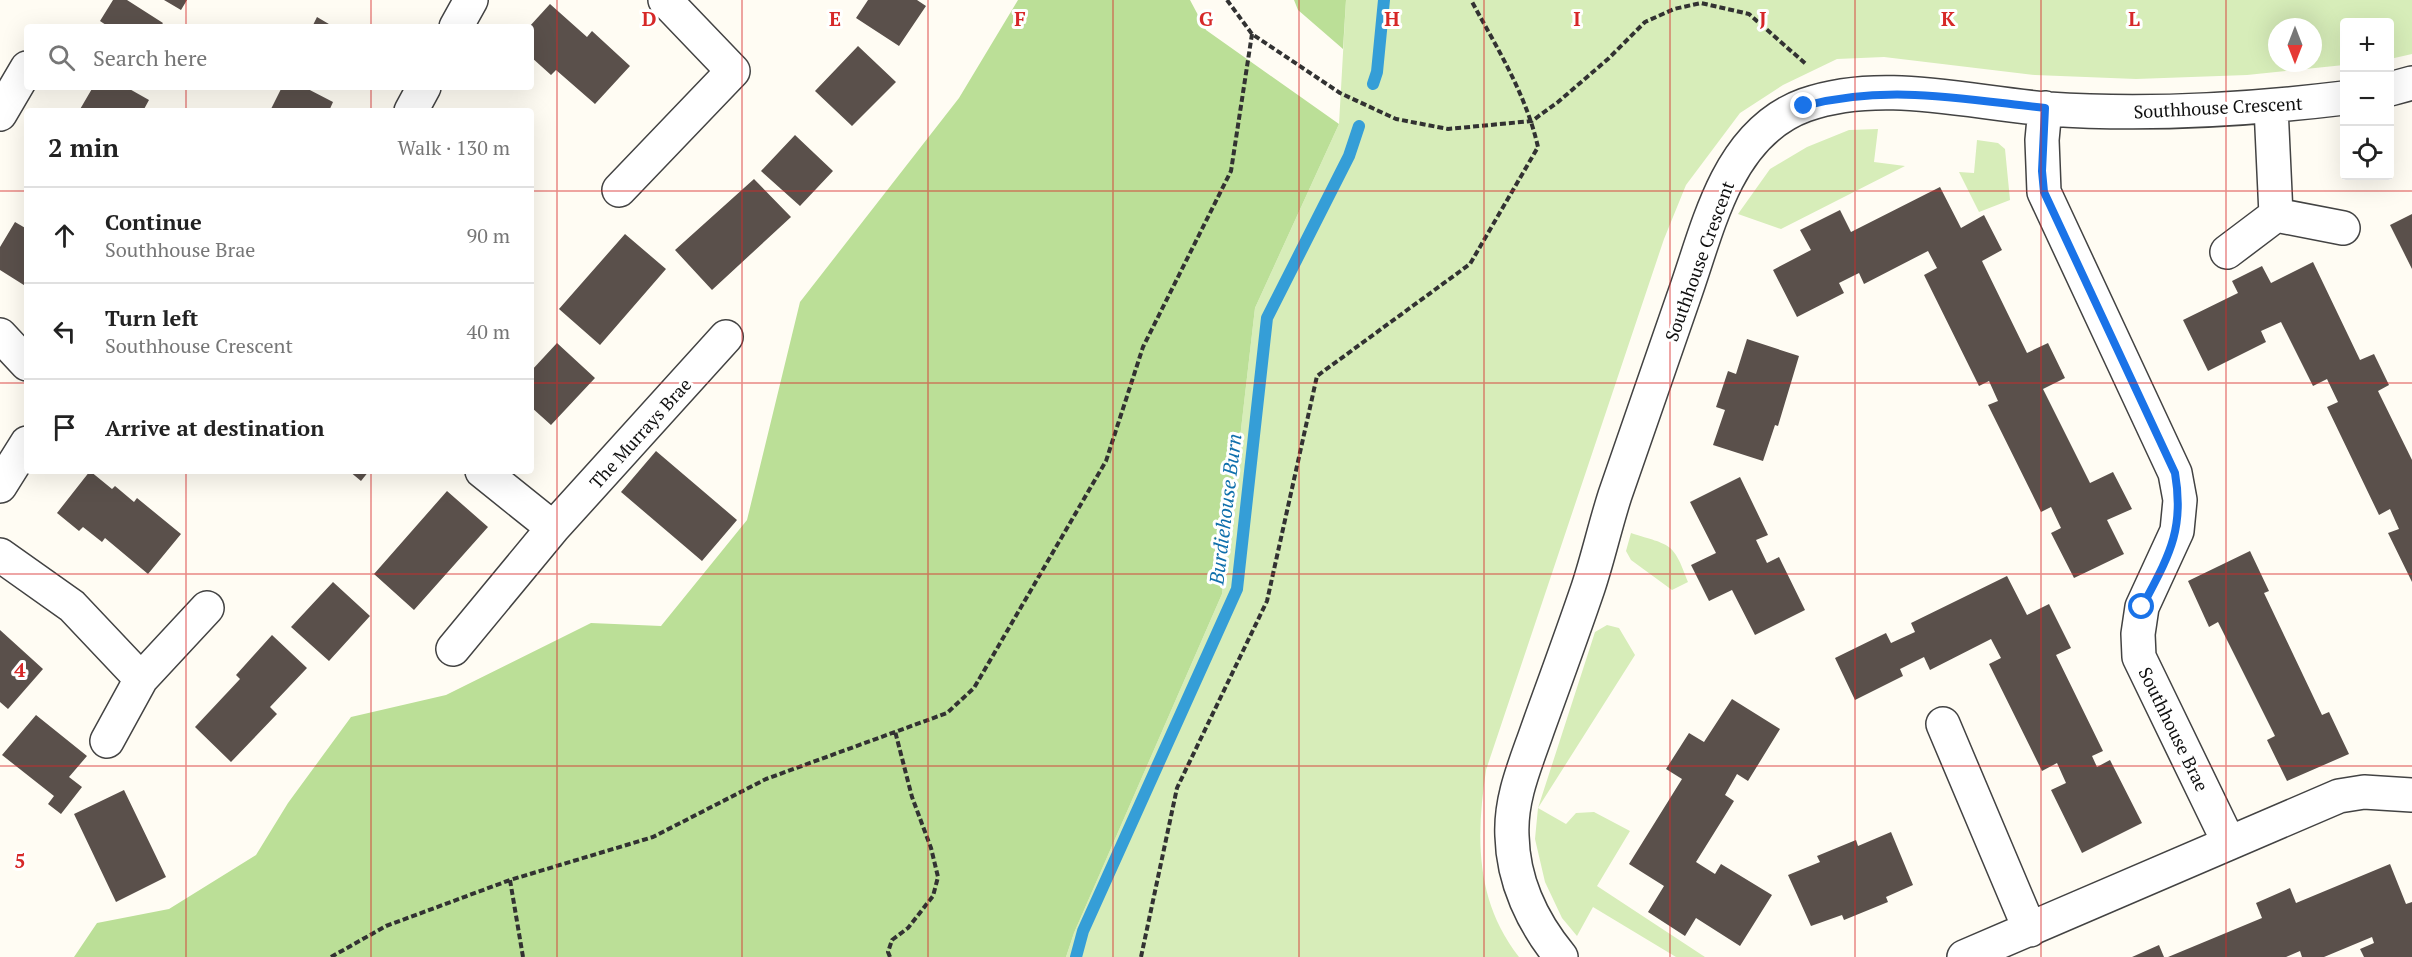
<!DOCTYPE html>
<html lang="en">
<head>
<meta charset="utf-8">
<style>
	:root { --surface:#fff; --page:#f6f6f6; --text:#222; --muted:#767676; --line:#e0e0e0 }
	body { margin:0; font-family:"PT Serif",serif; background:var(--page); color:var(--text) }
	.controls { position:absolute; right:18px; top:18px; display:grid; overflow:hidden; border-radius:6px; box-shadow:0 6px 24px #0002 }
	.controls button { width:54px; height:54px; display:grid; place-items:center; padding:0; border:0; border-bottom:2px solid var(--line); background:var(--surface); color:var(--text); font:30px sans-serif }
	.compass { position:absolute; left:2268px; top:18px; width:54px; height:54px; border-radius:50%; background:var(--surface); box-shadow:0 6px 24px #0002; rotate:180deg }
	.stop { position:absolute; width:18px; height:18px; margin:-14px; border:4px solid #1a73e8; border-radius:50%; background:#fff }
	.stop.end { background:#1a73e8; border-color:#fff; box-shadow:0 2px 6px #0008 }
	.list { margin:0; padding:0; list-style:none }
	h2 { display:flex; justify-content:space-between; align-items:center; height:78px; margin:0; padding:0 24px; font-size:26px }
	h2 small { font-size:20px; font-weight:400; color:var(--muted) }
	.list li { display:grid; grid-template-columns:39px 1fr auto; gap:18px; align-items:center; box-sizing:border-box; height:96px; padding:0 24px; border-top:2px solid var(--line) }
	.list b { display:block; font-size:22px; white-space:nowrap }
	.list p { margin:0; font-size:20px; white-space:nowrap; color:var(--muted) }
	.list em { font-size:20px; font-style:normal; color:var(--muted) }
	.icon { flex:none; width:33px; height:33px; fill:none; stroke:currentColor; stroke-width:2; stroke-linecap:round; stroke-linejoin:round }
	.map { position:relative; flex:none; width:2412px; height:957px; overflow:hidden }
	.search { position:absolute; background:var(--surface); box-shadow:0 6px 24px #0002; left:24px; top:24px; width:510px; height:66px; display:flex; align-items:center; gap:15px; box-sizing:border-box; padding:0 21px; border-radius:6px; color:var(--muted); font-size:22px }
	.panel { position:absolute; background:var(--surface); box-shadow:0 6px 24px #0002; left:24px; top:108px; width:510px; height:366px; border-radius:6px }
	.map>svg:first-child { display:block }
	.green { fill:#d7edb9; fill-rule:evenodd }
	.forest { fill:#bbdf97 }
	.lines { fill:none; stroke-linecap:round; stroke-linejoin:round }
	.stream { stroke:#359ed7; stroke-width:12 }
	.building { fill:#5a504b }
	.minor-casing { stroke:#434343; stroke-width:36 }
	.path { stroke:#323232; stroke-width:4; stroke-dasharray:6 3; stroke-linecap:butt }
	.minor { stroke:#fff; stroke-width:33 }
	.route { stroke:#1a73e8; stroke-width:8 }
	.grid { fill:none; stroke:#d62828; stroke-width:1.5; stroke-opacity:0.55 }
	.labels { text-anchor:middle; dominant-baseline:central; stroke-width:6; stroke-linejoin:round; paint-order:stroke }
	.street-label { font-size:18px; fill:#101010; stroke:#fff }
	.water-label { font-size:20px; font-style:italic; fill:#0f6fac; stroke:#fff }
	.grid-label { font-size:20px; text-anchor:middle; font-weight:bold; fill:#d62828; stroke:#fff; stroke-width:6; stroke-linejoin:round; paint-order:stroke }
</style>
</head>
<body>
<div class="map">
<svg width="2412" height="957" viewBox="0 0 2412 957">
	<rect width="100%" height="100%" fill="#fffcf3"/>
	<path class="green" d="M1346,0H2412V54L2390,59V22H2344V65L2247,75L2136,79L2035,75L1884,57L1837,59L1783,85L1740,113L1686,185L1664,239L1486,770C1476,837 1475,901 1519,957H1066L1074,933L1222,594L1255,308L1339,124ZM2277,27H2313V63H2277Z
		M1878,129L1874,162L1905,166L1781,229L1738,214L1770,169L1807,147L1849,130Z
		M1977,140L1998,143L2005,149L2010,200L1979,212L1959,172L1974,173Z
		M1631,533C1671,546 1673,541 1688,582L1672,590L1631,560L1626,551Z
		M1607,625L1619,628L1635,655L1538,808L1566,824L1576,813L1594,812L1630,831L1597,886L1705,957H1676L1593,907L1577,936L1562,918L1545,882L1535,839L1538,808L1595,632Z"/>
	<path class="forest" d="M1018,0H1190L1206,30L1339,124L1255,308L1222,594L1074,933L1066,957H74L97,923L169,909L256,855L288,803L351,717L446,695L591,623L661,626L747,520L800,302L959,98Z
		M1294,0H1346L1343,49L1298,10Z"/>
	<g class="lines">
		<path class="stream" d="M1373,84L1377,72L1384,0
			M1076,957L1083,931L1237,589L1267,318L1349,156L1359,126"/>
	</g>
	<path class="building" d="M113,0H127L163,23L160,27H109L100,21Z
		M164,0H187L181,10Z
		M868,0H917L926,6L899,46L856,18Z
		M550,4L587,37L592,31L630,66L595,104L556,70L551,75L531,57L529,27Z
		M317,17L334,27H312Z
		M858,46L896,82L852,126L815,91Z
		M93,87H126L149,100L143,111H79Z
		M282,87H304L333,102L329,111H270Z
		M795,135L833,171L800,206L761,171Z
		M754,179L791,217L712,290L675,250Z
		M1940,187L1961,228L1984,215L2002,250L1982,261L2027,353L2048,343L2065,378L2043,389L2090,483L2113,472L2132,509L2107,520L2124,554L2074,578L2051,533L2061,528L2051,507L2041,512L1988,405L1998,401L1989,381L1979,386L1924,275L1937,268L1928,251L1864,284L1859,273L1839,283L1844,293L1797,317L1773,270L1811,250L1800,230L1840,210L1851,232Z
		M2412,214V269L2390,225Z
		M15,222L27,229V287L0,270V247Z
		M625,234L666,269L600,345L559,309Z
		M2313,262L2360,360L2374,354L2389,385L2378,391L2412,460V582L2388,533L2399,529L2390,509L2379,515L2327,407L2338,402L2327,379L2313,386L2281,322L2261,331L2266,342L2208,371L2183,320L2238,293L2232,281L2262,266L2271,283Z
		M1747,339L1799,356L1778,426L1775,425L1763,461L1713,445L1725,410L1716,407L1728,371L1736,374Z
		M557,343L595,378L551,425L531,407V371Z
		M656,451L737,520L702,561L621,492Z
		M90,471L112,489L115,486L134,502L137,498L181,534L148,574L105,538L102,542L83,527L79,531L57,513Z
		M349,471H369L361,481Z
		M1740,477L1768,535L1756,540L1767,563L1779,557L1805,610L1755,635L1732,590L1709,601L1691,565L1716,553L1690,502Z
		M447,491L488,527L414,610L374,574Z
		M2250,551L2269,591L2264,593L2322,715L2329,712L2349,754L2287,781L2267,740L2275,736L2218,622L2209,627L2188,581Z
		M2007,576L2027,615L2049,604L2071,648L2056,655L2103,751L2092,756L2097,767L2110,760L2142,823L2082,853L2051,790L2066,783L2057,763L2042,771L1989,664L2001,658L1991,639L1930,670L1924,657L1900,669L1903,676L1855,700L1835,658L1886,633L1891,643L1915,632L1911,623Z
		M333,582L370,616L329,661L291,627Z
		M0,630L43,669L8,709L0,702Z
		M272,635L307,668L270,707L277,714L231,762L195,727L240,679L236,675Z
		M1732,699L1780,729L1748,781L1737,774L1725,795L1734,801L1696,862L1715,874L1721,864L1772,895L1740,946L1696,918L1685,936L1648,912L1664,886L1629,864L1682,779L1666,769L1689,733L1704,742Z
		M36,715L87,756L69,777L82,787L61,814L48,804L54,796L2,755Z
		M124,790L166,877L116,902L74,814Z
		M1891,832L1913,885L1886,897L1888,902L1844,920L1842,915L1811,926L1788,875L1820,862L1817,856L1856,840L1858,846Z
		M2390,864L2406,904L2412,902V957H2364L2360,949L2374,943L2372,937L2324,957H2302L2300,951L2286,957H2168L2262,918L2256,903L2290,888L2296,903Z
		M2159,945L2164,957H2132Z"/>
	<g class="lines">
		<defs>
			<path id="minor" d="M456,27L471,0
				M2390,89L2412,83
				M2271,107L2276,215L2343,228
				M2045,108L2042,140L2044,192L2175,473L2180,500L2177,531L2142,607L2138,634L2139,657L2229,843
				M411,111L424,87
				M0,114L27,68
				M619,190L733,71L665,0
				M2227,252L2276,215
				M0,335L27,364
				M482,471L553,528L726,337
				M0,486L27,443
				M0,555L72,606L141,679
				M453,649L553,528
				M1943,724L2030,930
				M107,741L141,679L207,608
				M1561,957C1533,923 1513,881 1512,836C1510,798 1526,763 1538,728C1555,681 1572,635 1588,588C1598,558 1605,526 1615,495C1637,430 1661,364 1683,299C1697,260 1708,217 1727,180C1744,147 1769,118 1805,105C1882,78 1969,103 2048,109C2148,116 2245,110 2344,98
				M1964,957L2339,796L2364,792L2412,795"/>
		</defs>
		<use href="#minor" class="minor-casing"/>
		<path class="path" d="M1227,0L1252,34L1340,93L1396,119L1448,129L1532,121L1558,102L1608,59L1645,22L1674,9L1701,3L1749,14L1807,65
			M331,957L386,926L510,880
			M523,957L510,880L653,837L766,779L947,713L974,688L1106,461L1143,347L1231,171L1252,34
			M890,957L888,952L892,940L908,928L933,896L938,877L931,848L912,797L895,731
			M1141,957L1177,788L1267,601L1317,376L1470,264L1538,147C1526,94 1497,48 1471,0"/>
		<use href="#minor" class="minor"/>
	</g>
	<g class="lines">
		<path class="route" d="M1804,106C1887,84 1962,99 2045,108L2042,171L2044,192L2175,473C2185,531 2168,557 2142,607"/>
	</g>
	<path class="grid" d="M186,0V27M371,0V27M557,0V957M742,0V957M928,0V957M1113,0V957M1299,0V957M1484,0V957M1670,0V957M1855,0V957M2041,0V957M2226,0V957M186,87V111M371,87V111M0,191H27M531,191H2412M0,383H27M531,383H2412M186,471V957M371,471V957M0,574H2412M0,766H2412"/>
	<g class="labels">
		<g class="street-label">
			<text transform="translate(2218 107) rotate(-3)">Southhouse Crescent</text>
			<text transform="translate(1699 261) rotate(-70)">Southhouse Crescent</text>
			<text transform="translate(640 433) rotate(-48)">The Murrays Brae</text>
			<text transform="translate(2174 729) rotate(64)">Southhouse Brae</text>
		</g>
		<g class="water-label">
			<text transform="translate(1225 509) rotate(-83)">Burdiehouse Burn</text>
		</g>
	</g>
	<g class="grid-label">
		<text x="649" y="26">D</text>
		<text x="835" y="26">E</text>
		<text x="1020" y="26">F</text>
		<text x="1206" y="26">G</text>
		<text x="1392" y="26">H</text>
		<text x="1577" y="26">I</text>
		<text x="1763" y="26">J</text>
		<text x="1948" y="26">K</text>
		<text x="2134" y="26">L</text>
		<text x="20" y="677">4</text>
		<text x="20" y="868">5</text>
	</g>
</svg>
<div class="controls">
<button>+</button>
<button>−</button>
<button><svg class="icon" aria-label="locate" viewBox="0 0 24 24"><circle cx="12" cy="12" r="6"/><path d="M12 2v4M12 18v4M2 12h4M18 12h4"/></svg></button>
</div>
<svg class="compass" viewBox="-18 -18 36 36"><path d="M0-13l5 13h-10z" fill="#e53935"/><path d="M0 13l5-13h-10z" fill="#767676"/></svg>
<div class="stop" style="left:2142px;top:607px"></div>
<div class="stop end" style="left:1804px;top:106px"></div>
<div class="search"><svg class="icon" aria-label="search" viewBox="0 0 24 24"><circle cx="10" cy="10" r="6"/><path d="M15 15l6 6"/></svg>Search here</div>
<section class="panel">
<h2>2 min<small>Walk · 130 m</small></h2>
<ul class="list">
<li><svg class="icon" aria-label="ahead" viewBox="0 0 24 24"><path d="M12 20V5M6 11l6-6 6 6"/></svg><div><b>Continue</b><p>Southhouse Brae</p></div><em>90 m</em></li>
<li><svg class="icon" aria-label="left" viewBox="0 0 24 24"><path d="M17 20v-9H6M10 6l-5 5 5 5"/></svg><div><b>Turn left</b><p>Southhouse Crescent</p></div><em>40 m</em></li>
<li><svg class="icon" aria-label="arrive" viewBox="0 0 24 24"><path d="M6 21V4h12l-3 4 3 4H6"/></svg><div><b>Arrive at destination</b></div></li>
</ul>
</section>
</div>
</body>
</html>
